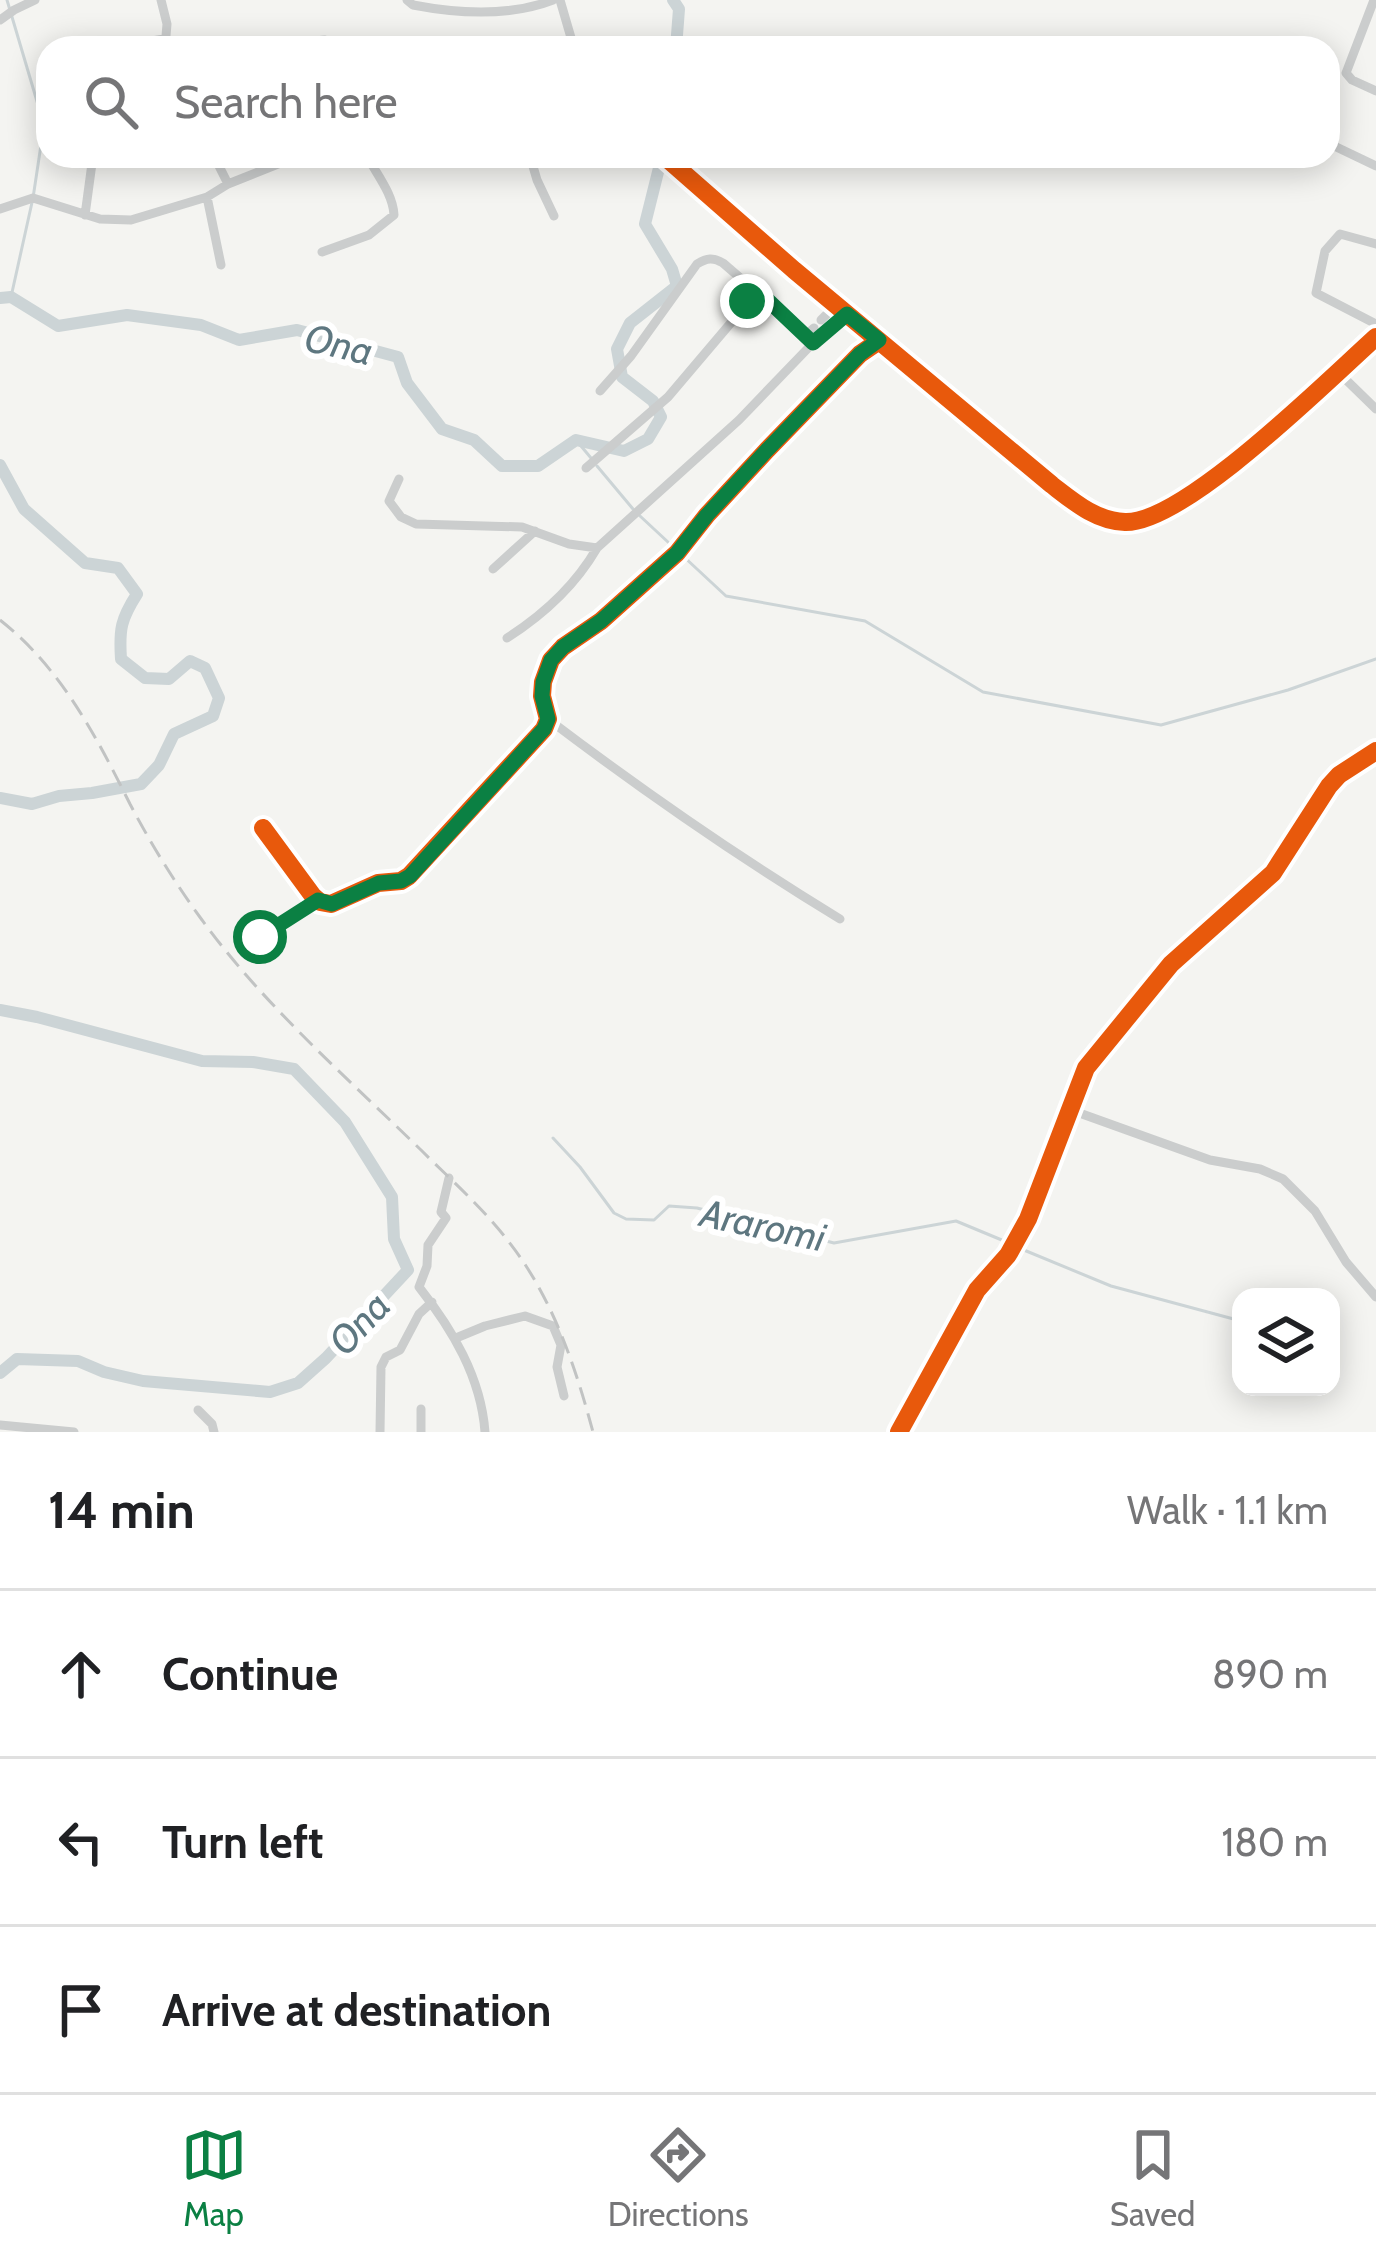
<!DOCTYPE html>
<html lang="en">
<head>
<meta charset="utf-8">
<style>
	:root { --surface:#fff; --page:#f2f2f2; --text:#202124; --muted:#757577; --line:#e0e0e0; --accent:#0b8043 }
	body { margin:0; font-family:Cabin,sans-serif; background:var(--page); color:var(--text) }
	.controls { position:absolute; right:36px; bottom:36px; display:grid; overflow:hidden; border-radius:24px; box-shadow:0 6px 30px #0003 }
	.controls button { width:108px; height:108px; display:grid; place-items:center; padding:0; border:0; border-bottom:3px solid var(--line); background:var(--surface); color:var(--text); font:60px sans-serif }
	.stop { position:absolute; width:36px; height:36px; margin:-27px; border:9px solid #0b8043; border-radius:50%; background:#fff }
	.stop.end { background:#0b8043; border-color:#fff; box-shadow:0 3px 12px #0008 }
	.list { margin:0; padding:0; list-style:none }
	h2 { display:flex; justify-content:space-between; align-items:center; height:156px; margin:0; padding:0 48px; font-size:51px }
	h2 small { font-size:39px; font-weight:400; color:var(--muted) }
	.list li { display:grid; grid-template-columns:78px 1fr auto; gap:36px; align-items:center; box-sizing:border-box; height:168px; padding:0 48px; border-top:3px solid var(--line) }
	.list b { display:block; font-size:45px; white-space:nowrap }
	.list em { font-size:39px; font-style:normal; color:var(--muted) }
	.icon { flex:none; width:66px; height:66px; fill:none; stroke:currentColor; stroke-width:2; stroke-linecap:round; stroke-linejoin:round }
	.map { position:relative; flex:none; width:1376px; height:1432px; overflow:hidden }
	.search { position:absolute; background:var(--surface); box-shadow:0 6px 30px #0003; left:36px; right:36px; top:36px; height:132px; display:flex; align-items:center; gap:30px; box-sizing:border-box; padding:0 42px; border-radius:36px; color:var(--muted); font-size:45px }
	.sheet { height:660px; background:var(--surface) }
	nav { display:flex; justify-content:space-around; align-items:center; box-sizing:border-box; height:168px; border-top:3px solid var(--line); background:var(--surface); font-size:33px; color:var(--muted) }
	nav a { display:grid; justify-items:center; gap:6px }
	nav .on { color:var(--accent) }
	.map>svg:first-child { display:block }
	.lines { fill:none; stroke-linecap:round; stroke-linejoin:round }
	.stream { stroke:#ccd4d6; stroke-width:3 }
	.river { stroke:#ccd4d6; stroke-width:12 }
	.minor { stroke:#cbcdcd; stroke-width:9 }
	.rail { stroke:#c1c3c3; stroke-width:3; stroke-dasharray:18 9; stroke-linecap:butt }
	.cycleway-casing { stroke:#fff; stroke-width:26 }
	.cycleway { stroke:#e8590c; stroke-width:18 }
	.route { stroke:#0b8043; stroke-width:15 }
	.labels { text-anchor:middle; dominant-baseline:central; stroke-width:12; stroke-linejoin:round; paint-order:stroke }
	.water-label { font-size:39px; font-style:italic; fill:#5e7780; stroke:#fff }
</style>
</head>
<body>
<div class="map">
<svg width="1376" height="1432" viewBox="0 0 1376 1432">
	<rect width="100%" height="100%" fill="#f4f4f1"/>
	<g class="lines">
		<path class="stream" d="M7,0L44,125L33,198L11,297
			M576,440L591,458
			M597,466L633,509
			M640,516L726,596L865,621L983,692L1161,725L1288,690L1376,659
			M553,1138L580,1167L614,1213L626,1219L654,1220L669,1206L697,1208L834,1243L956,1221L1009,1243
			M1019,1248L1111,1286L1241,1321"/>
		<path class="river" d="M673,0L679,9L676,48
			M0,298L11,297L58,326L127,315L201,325L239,340L297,330L398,357L407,383L442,429L474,440L502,466H538L576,440L624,451L648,439L661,417L653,401L622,377L617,349L630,323L677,286L672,269L645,224L662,156
			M0,465L24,509L85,563L118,568L137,594C121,619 119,629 121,659L145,678L169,679L190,661L205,668L219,698L213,716L174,734L159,765L141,784L92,793L59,796L32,804L0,798
			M0,1010L37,1017L202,1061L253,1062L294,1069L345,1122L392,1197L394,1239L408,1270L326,1358L298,1383L270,1392L143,1381L104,1372L78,1361L17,1359L0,1373"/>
		<path class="minor" d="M161,0L167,24L165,48
			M407,0L413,5C460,14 509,17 553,0
			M560,0L574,48
			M1374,0L1346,73L1352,80L1376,91
			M0,20L14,10L35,0
			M109,48L164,39
			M291,48L314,41L325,40L331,43L333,48
			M1328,143L1376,166
			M214,156L228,184
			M530,156L537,180L554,216
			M664,156L794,270L1052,485C1074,502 1096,521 1125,522C1184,524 1328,380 1376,337
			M207,197L221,265
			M0,209L33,198L100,219L131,220L207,197L228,184L298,156
			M85,215L93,156
			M1376,244L1340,234L1325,251L1316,293L1376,324
			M322,252L369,235L394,215C393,194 377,175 367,156
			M821,320L836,305
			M813,343L847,314
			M1337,371L1376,409
			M600,391L631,356L697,264C707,258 713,257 723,263L806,335
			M586,468L668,397L735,318L755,288
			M399,479L389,501L401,517L416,524L522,527L569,544L597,548
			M493,569L535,531
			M507,638C543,615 575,586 597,548L739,420L813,343L806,335L814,328
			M548,719C643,791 738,857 840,919
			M263,828L313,896L320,902L331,904L378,883L401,881L409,876L544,729L548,719L542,696L543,682L551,660L563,647L601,621L677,553L707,515L767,450L860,354L879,341
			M260,937L318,900
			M1071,1110L1210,1160L1260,1169L1283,1179L1315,1211L1346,1262L1376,1297
			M449,1178L441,1212L446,1218L428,1245L427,1266L419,1287C452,1329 481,1377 485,1432
			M456,1338L485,1326L525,1316L553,1326L561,1345L557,1367L564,1396
			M421,1409V1432
			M198,1410L212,1424L214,1432
			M0,1425L74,1432
			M380,1432L381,1367L386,1357L400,1350L419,1314L432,1302
			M899,1432L977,1290L1008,1255L1028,1219L1086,1068L1171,964L1273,873L1329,786L1339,775L1376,751"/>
		<path class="rail" d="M0,620C61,668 96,736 130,804C151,844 175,883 202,920C264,1005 345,1076 421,1150C451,1180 483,1208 509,1242C552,1297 575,1365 593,1432"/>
		<defs>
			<path id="cycleway" d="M664,156L794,270L1052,485C1074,502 1096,521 1125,522C1184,524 1328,380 1376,337
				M263,828L313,896L320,902L331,904L378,883L401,881L409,876L544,729L548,719L542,696L543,682L551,660L563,647L601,621L677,553L707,515L767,450L860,354L879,341
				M899,1432L977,1290L1008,1255L1028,1219L1086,1068L1171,964L1273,873L1329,786L1339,775L1376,751"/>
		</defs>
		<use href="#cycleway" class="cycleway-casing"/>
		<use href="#cycleway" class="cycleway"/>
	</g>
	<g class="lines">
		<path class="route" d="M260,937L318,900L332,904L379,883L401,881L410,876L544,729L548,719L542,696L543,682L551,660L563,647L601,621L677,553L707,515L767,450L860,354L879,340L847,314L813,343L755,288L747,301"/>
	</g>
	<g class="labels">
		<g class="water-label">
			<text transform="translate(339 344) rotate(13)">Ona</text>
			<text transform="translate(763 1225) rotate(12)">Araromi</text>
			<text transform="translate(359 1323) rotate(-47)">Ona</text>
		</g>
	</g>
</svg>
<div class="controls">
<button><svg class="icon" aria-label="layers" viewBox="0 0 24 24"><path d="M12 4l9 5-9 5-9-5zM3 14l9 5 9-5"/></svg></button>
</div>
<div class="stop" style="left:260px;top:937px"></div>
<div class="stop end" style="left:747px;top:301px"></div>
<div class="search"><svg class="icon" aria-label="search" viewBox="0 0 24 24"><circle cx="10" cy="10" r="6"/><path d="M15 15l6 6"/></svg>Search here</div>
</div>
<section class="sheet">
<h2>14 min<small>Walk · 1.1 km</small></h2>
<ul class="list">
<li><svg class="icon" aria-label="ahead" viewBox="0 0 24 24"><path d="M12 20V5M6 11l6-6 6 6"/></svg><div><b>Continue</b></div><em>890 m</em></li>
<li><svg class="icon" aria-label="left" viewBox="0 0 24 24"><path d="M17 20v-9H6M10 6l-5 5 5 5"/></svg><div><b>Turn left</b></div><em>180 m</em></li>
<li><svg class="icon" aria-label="arrive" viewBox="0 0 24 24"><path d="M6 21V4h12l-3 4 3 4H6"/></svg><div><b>Arrive at destination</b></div></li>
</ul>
</section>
<nav>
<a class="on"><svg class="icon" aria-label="map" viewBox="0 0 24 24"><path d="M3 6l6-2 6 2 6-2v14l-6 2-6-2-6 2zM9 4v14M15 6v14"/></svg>Map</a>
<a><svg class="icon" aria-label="directions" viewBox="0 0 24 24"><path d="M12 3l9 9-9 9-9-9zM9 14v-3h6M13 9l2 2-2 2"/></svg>Directions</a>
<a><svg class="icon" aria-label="saved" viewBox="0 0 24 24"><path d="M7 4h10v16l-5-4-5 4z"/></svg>Saved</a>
</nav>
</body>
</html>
